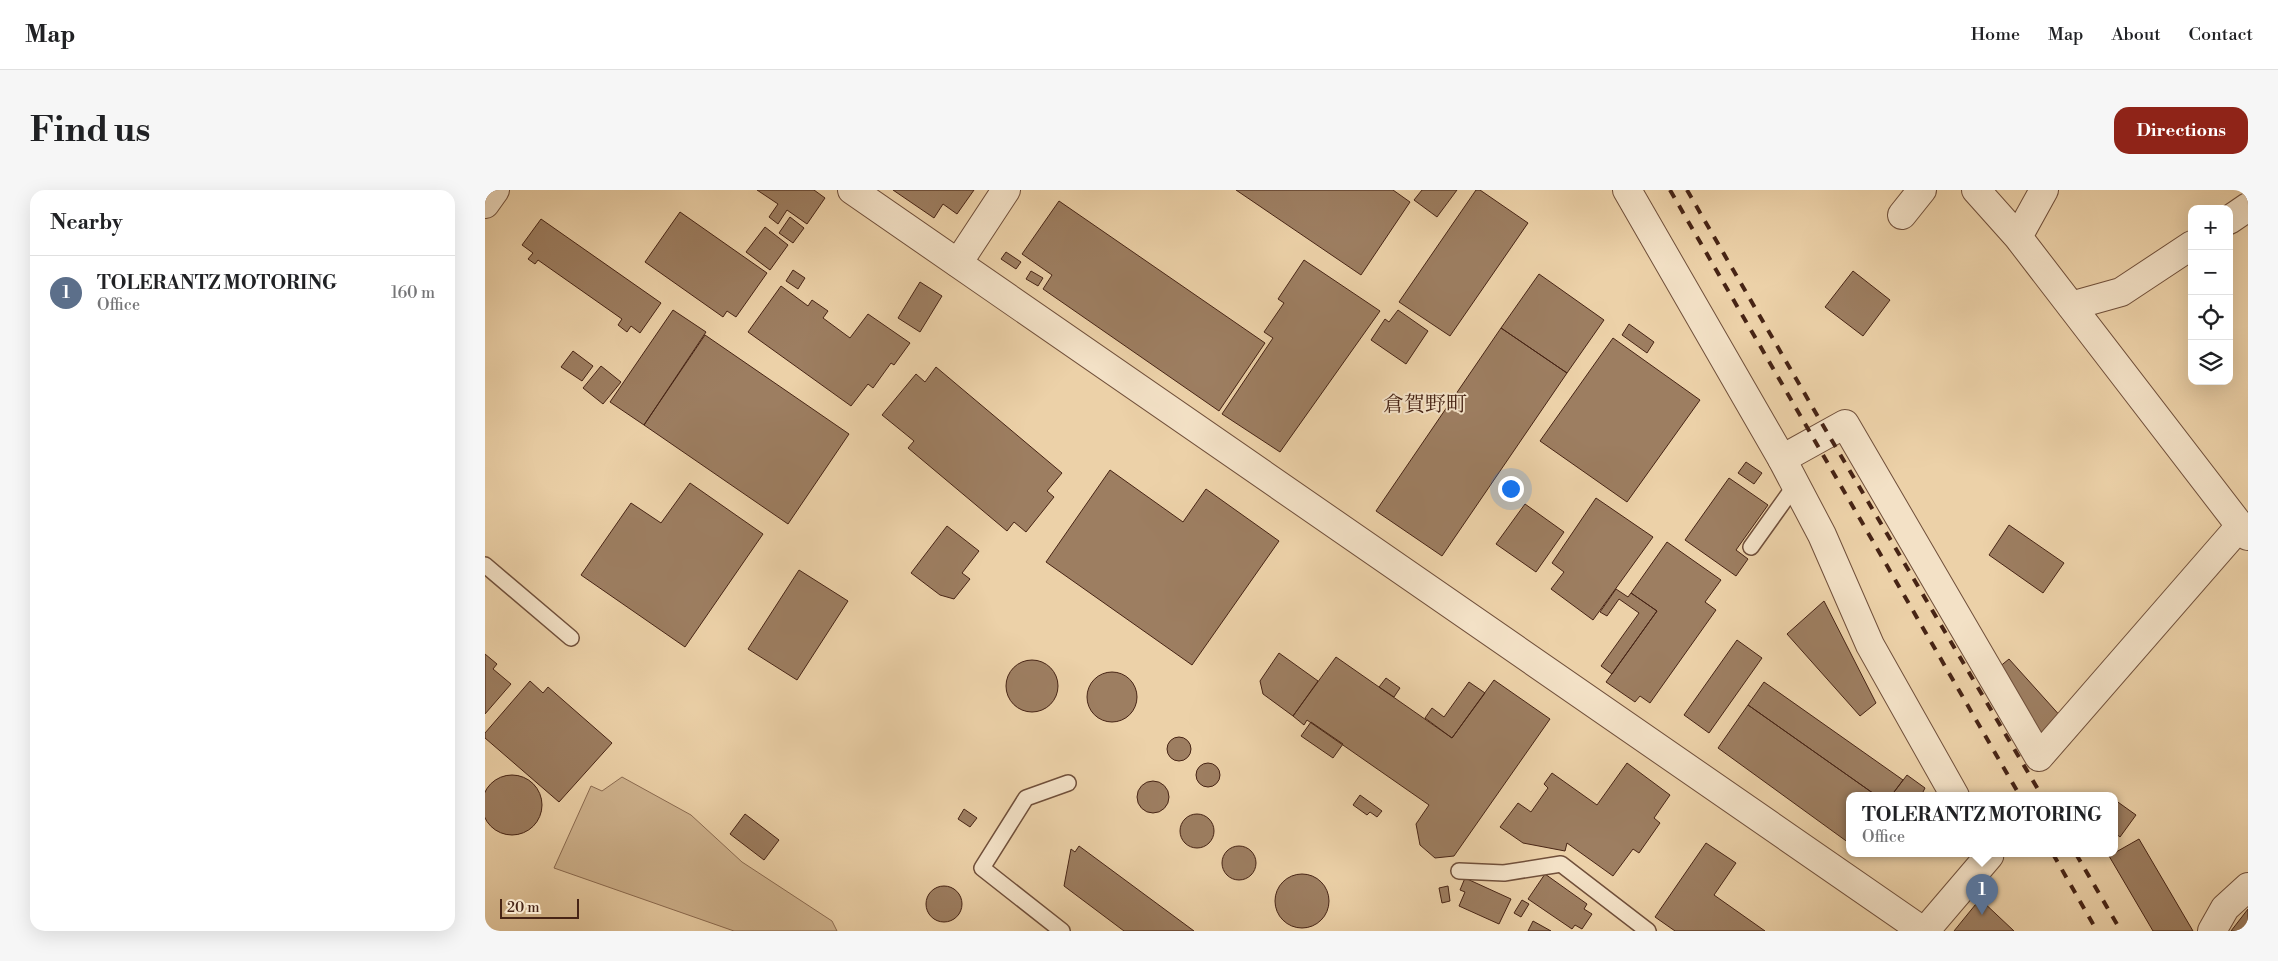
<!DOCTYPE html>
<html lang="en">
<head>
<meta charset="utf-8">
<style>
	:root { --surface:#fff; --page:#f6f6f6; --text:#202124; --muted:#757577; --line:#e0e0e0; --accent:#8f2418 }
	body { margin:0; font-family:"Libre Bodoni","Noto Serif JP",serif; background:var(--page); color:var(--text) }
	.controls { position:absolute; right:15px; top:15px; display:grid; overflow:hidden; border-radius:10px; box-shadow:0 5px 20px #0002 }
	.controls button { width:45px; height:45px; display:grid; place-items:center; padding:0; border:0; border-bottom:1px solid var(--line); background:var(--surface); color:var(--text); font:25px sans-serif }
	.scale { position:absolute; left:15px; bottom:12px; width:79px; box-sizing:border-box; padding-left:5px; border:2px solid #472415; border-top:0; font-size:14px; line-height:18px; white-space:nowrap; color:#472415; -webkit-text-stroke:4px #f3e1c6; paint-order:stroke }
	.you { position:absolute; left:1025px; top:298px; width:18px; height:18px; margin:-12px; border:4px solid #fff; border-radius:50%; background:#1a73e8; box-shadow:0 0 0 8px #1a73e833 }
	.badge { display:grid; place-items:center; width:32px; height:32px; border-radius:50%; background:var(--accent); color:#fff; font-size:16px; font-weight:700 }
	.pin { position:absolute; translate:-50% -41px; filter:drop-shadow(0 1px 2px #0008) }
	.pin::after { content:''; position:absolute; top:26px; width:18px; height:15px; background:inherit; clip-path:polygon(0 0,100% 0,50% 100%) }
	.popup { position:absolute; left:1361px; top:602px; width:272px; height:65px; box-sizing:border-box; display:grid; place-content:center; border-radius:10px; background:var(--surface); filter:drop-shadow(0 1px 4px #0005); font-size:16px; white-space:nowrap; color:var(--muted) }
	.popup b { font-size:19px; color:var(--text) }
	.popup::after { content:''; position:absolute; left:50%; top:100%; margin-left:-10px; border:10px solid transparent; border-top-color:var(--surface) }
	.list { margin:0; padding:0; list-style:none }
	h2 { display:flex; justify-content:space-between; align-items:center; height:65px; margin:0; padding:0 20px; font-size:21px }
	h2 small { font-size:16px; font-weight:400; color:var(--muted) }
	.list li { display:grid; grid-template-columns:32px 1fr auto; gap:15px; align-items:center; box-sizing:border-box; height:75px; padding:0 20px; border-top:1px solid var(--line) }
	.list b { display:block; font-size:19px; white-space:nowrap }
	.list p { margin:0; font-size:16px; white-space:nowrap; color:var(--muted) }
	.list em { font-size:16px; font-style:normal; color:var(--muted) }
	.icon { flex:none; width:28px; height:28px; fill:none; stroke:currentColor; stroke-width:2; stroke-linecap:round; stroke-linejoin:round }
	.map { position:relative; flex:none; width:1763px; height:741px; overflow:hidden; border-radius:15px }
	header { display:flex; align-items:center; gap:30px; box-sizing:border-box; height:70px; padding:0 25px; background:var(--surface); border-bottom:1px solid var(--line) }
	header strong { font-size:24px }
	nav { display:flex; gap:28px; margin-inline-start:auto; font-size:18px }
	.intro { display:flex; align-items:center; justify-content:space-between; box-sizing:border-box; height:120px; padding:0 30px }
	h1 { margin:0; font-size:35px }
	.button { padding:12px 22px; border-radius:15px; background:var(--accent); color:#fff; font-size:18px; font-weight:700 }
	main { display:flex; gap:30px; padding:0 30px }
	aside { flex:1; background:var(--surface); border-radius:15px; box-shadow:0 5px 20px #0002 }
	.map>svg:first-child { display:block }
	.green { fill:#d0b48f; stroke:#8c6c52 }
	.building { fill:#9d7e61; stroke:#472415 }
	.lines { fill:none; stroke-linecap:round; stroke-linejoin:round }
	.service-casing { stroke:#704f3a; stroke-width:18 }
	.minor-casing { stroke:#704f3a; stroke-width:30 }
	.tertiary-casing { stroke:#704f3a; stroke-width:30 }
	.service { stroke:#f3e1c6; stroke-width:15 }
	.minor { stroke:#f3e1c6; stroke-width:28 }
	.tertiary { stroke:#f3e1c6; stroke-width:28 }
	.rail { stroke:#472415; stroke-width:4; stroke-dasharray:9 9; stroke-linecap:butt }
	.labels { text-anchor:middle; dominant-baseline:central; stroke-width:4; stroke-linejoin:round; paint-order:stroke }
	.quarter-label { font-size:21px; fill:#472415; stroke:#f3e1c6 }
</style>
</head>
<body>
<header>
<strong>Map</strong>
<nav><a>Home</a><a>Map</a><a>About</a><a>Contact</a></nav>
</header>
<div class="intro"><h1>Find us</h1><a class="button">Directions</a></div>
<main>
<aside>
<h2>Nearby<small></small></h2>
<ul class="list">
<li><span class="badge" style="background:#5c6f8a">1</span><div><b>TOLERANTZ MOTORING</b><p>Office</p></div><em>160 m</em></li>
</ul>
</aside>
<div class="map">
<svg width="1763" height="741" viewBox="0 0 1763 741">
	<rect width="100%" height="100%" fill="#ecd1a8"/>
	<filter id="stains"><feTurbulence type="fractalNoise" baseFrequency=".004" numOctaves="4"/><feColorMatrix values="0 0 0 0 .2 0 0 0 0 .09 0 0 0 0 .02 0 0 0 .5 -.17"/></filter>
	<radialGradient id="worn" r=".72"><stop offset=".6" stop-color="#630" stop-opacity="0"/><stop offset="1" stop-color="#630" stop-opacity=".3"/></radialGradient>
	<path class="green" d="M137,587L206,625L257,672L347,731L352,741H249L69,678L106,596L117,601Z"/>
	<path class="building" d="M272,0H329L340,8L322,34L302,20L293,34L284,27L293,14Z
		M408,0H489L472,24L458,14L449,28Z
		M751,0H908L925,12L876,85Z
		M937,0H972L952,27L929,10Z
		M991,0H995L1043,33L965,146L914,112Z
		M574,11L780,153L734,221L558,99L567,85L537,64Z
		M195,22L282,83L251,127L242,121L238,127L160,72Z
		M305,27L319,38L308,53L294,43Z
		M56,29L176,113L155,143L146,136L142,142L133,135L137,129L53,70L50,74L43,69L48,63L37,55Z
		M280,37L303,55L285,80L261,62Z
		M521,62L536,72L531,79L516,69Z
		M819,70L895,121L795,262L737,224L788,148L779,142L799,113L793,109Z
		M308,80L320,88L313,99L301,91Z
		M546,81L558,88L553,96L541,89Z
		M1368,81L1405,110L1378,146L1340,117Z
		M1054,84L1119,130L1082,183L1016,138Z
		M435,92L457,106L435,142L413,128Z
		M296,96L323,116L327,110L343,121L338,128L365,148L383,124L425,153L409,175L406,173L388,198L383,194L366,216L263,142Z
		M188,120L221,142L159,235L125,212Z
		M913,120L943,141L921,174L886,150L900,129L904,132Z
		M1144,134L1169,152L1162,163L1137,145Z
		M1016,138L1082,183L957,366L891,321Z
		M220,145L364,244L303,334L159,235Z
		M1128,148L1215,210L1142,312L1055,251Z
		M88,161L108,176L97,191L76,177Z
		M116,176L136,192L118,214L98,198Z
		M451,177L577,283L562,301L569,307L541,342L529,332L522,341L423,258L429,251L397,225L431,184L440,192Z
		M1261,272L1277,283L1269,294L1253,283Z
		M625,280L698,332L721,299L794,351L707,475L561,372Z
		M1244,288L1283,315L1251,360L1263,369L1251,386L1200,350Z
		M205,293L278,344L200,457L96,385L146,313L176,333Z
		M1111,308L1168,347L1108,430L1066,399L1079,382L1067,373Z
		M1040,314L1079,342L1051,382L1011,354Z
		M1524,335L1579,373L1558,403L1504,365Z
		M462,336L494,361L477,383L485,389L469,409L455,405L426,383Z
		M1182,352L1236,390L1220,412L1231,420L1165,513L1155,506L1150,512L1121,492L1172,421L1146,403Z
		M314,380L363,411L312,490L263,459Z
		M1131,399L1143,407L1146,403L1172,421L1127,484L1116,476L1154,423L1134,409L1122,426L1115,422Z
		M1339,411L1391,513L1375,526L1302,444Z
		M1252,450L1277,468L1224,543L1199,525Z
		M794,463L833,491L808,526L778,504L775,491Z
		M0,464L12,474L8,479L26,494L0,524Z
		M851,467L967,548L1009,490L1065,529L969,666L950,668L935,655L931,634L944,615L822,530L819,535L808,526Z
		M1524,469L1578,529L1552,545L1513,478Z
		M521 496a26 26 0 1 1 52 0a26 26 0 1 1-52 0Z
		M602 507a25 25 0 1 1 50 0a25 25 0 1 1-50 0Z
		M901,488L915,498L909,507L894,497Z
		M45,491L58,503L63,497L127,553L74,612L0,548V543Z
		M984,492L1000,503L967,548L940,528L947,518L959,527Z
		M1279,492L1418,590L1406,606H1392L1263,515Z
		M1263,515L1392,606H1364V653L1233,558Z
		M826,532L858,554L848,568L816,546Z
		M682 559a12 12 0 1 1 24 0a12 12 0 1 1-24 0Z
		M1142,573L1185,605L1169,628L1175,633L1154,663L1148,659L1128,686L1082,653L1080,661L1038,653L1015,637L1033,613L1046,622L1063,598L1059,594L1067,583L1112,615Z
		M711 585a12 12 0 1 1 24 0a12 12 0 1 1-24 0Z
		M1422,585L1440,598L1436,606H1406Z
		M-3 615a30 30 0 1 1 60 0a30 30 0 1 1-60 0Z
		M652 607a16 16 0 1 1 32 0a16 16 0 1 1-32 0Z
		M875,605L897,621L892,627L885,622L882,625L868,615Z
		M1630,610L1651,625L1635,647L1630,643Z
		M479,619L492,628L485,637L473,629Z
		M695 641a17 17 0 1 1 34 0a17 17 0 1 1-34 0Z
		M260,624L294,650L279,670L245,644Z
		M1654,649L1708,741H1668L1624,666Z
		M1221,653L1251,673L1229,705L1280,741H1190L1170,727Z
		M594,656L709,741H639L579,696L586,659L590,662Z
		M737 673a17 17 0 1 1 34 0a17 17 0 1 1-34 0Z
		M1060,684L1102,714L1099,719L1107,724L1097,739L1090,735L1087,739L1043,709Z
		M790 711a27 27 0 1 1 54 0a27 27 0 1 1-54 0Z
		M980,688L1026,709L1014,734L974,716L980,702L975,700Z
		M441 714a18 18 0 1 1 36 0a18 18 0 1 1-36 0Z
		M963,696L965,711L957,713L954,698Z
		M1495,709L1529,741H1469Z
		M1037,710L1044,714L1036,727L1029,723Z
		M1763,719V741H1746Z
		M1048,731L1066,741H1043Z"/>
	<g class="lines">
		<defs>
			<path id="service" d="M1266,357L1311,294
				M0,375L86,448
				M974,681L1019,683L1076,674L1163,741
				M577,741L497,678L541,608L583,593"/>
			<path id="minor" d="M367,0L1438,741
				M1491,0L1533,47L1763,346
				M0,14L10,0
				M1417,25L1437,0
				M1744,30L1763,17
				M1533,47L1559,0
				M1586,116L1636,102L1707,55
				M1297,269L1360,234L1554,567L1755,336
				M1727,741L1740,718L1763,697"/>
			<path id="tertiary" d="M1142,0L1297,269L1337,345L1385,455L1470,606
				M473,73L521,0
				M1440,741L1504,666L1503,664"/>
		</defs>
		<use href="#service" class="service-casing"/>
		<use href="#minor" class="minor-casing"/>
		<use href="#tertiary" class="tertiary-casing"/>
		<use href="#service" class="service"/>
		<use href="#minor" class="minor"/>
		<use href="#tertiary" class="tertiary"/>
		<path class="rail" d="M1185,0L1535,606
			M1202,0L1343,244L1557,606
			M1568,664L1612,741
			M1591,664L1636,741"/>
	</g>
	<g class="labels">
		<g class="quarter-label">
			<text x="940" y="215">倉賀野町</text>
		</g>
	</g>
	<rect width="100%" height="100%" filter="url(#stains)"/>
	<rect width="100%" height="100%" fill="url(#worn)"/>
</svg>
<div class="controls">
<button>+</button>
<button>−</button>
<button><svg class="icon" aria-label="locate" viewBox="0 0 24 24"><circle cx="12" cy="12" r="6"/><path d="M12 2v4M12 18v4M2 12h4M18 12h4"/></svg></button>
<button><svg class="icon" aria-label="layers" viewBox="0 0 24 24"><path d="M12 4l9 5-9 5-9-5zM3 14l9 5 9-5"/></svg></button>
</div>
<div class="scale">20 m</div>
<div class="you"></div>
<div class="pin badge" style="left:1497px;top:725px;background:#5c6f8a">1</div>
<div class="popup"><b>TOLERANTZ MOTORING</b>Office</div>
</div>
</main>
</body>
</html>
